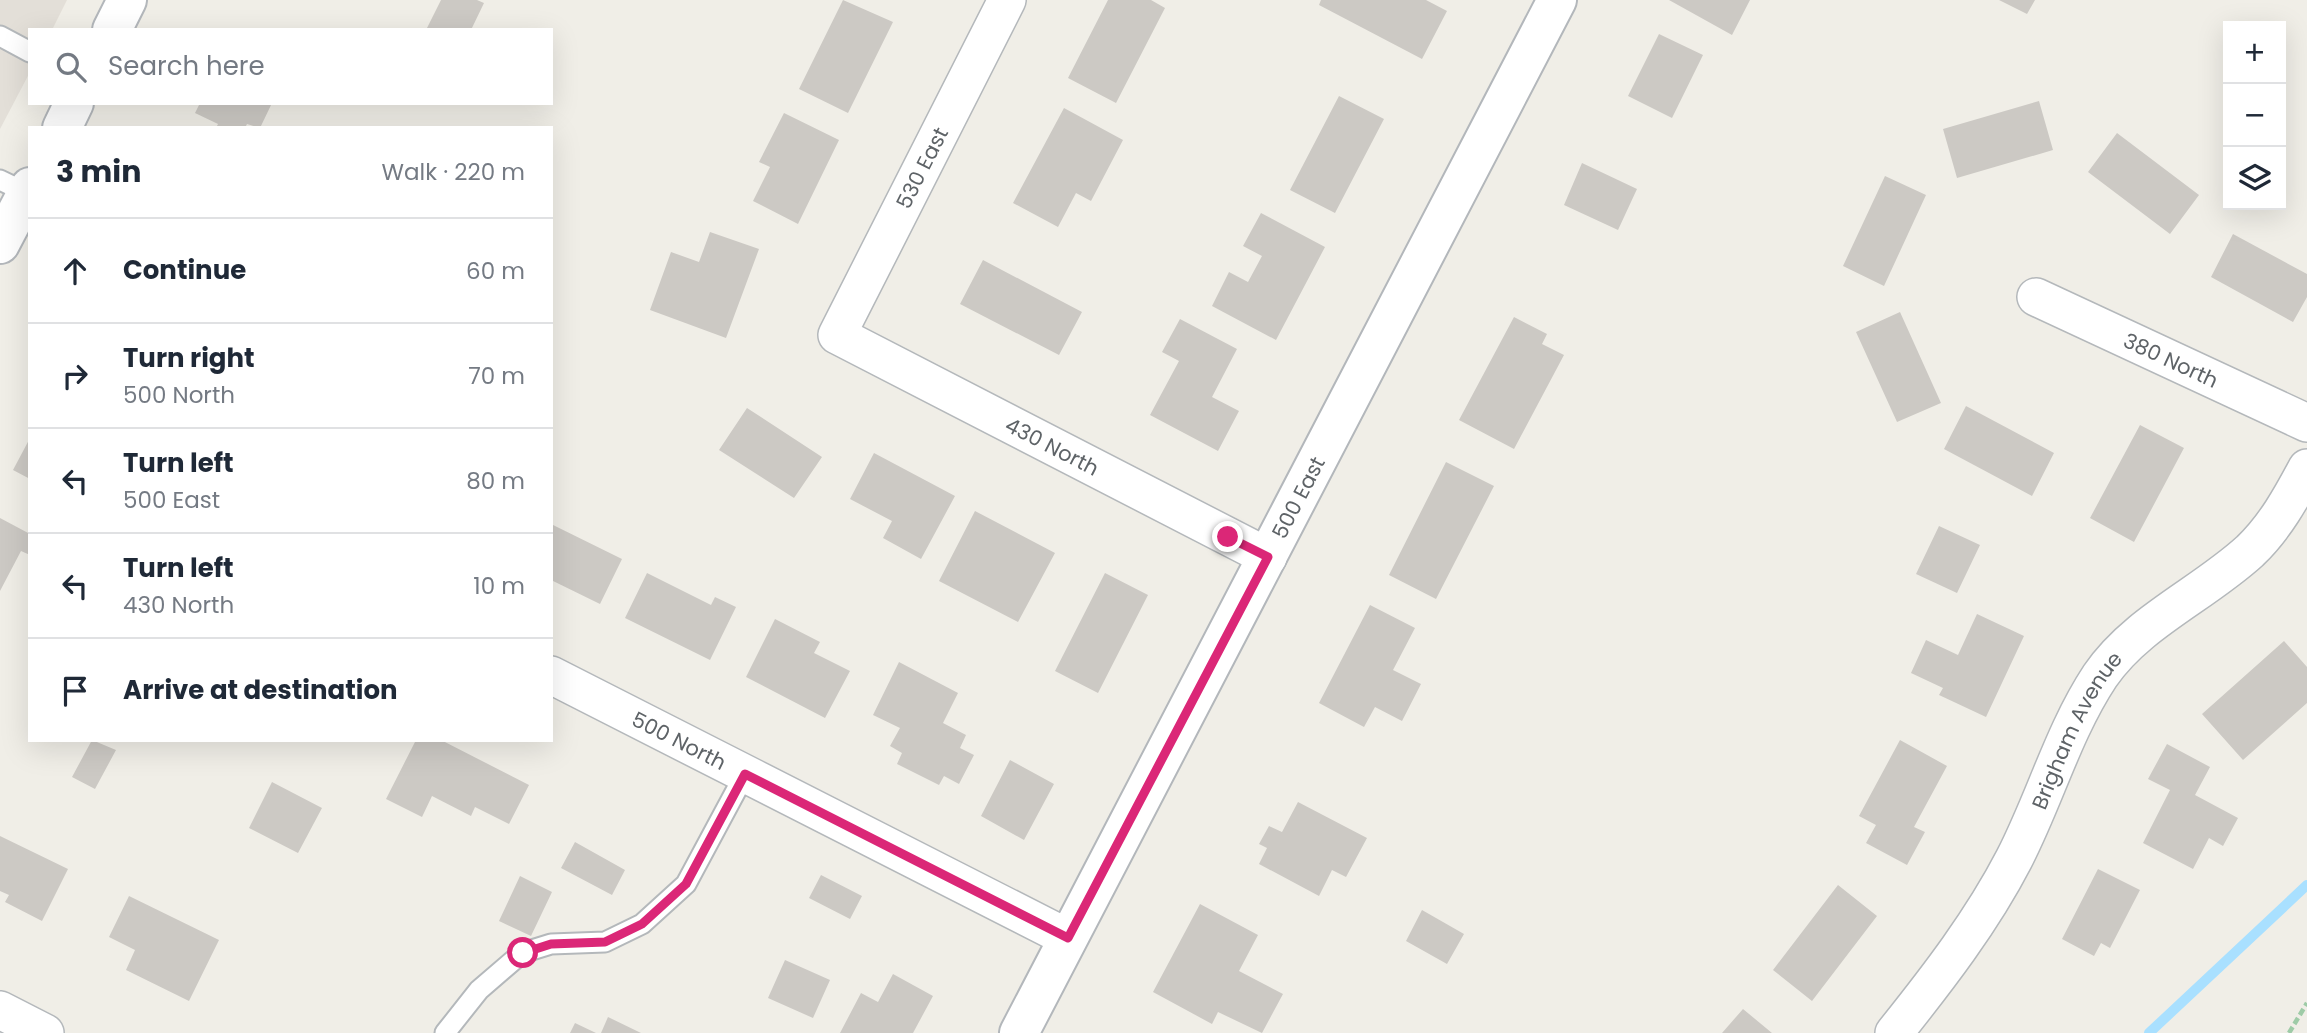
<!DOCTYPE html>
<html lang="en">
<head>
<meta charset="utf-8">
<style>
	:root { --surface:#fff; --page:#f2f2f3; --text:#1f2937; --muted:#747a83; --line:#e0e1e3 }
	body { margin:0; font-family:Poppins,sans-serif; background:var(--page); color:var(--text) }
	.controls { position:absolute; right:21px; top:21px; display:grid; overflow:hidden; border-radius:0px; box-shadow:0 7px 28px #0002 }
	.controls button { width:63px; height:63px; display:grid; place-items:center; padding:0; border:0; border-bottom:2px solid var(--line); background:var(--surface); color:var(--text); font:35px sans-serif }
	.stop { position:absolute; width:21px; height:21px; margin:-16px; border:5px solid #db2777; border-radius:50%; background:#fff }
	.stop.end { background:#db2777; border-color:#fff; box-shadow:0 2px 7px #0008 }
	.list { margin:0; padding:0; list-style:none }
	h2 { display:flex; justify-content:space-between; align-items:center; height:91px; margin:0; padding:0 28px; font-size:30px }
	h2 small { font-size:23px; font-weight:400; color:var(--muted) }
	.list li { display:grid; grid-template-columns:46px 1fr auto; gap:21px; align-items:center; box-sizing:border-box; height:105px; padding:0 28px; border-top:2px solid var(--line) }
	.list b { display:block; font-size:26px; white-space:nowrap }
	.list p { margin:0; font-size:23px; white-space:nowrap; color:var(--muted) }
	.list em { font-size:23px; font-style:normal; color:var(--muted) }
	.icon { flex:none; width:38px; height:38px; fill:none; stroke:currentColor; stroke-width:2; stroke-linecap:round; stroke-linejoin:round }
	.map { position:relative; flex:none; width:2307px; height:1033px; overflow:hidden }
	.search { position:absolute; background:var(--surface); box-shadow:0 7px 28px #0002; left:28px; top:28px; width:525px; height:77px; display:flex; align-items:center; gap:18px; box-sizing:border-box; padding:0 24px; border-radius:0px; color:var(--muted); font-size:26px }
	.panel { position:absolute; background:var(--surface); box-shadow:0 7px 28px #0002; left:28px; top:126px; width:525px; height:616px; border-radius:0px }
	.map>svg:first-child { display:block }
	.education { fill:#e3dfd8 }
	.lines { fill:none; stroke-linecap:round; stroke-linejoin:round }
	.stream { stroke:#a9e0ff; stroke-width:10 }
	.building { fill:#ccc9c4 }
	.lane-casing { stroke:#b4b8bb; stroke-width:23 }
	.street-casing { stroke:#b4b8bb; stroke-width:40 }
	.secondary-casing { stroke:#b3b7bb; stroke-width:42 }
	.path { stroke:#9ecba7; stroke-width:4.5; stroke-dasharray:7 3.5; stroke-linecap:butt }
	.lane { stroke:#fff; stroke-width:19 }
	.street { stroke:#fff; stroke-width:37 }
	.secondary { stroke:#fff; stroke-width:38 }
	.route { stroke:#db2777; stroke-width:9 }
	.labels { text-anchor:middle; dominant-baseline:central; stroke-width:7; stroke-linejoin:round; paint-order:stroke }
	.street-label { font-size:21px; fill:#5e6367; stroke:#fff }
</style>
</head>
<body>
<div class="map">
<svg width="2307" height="1033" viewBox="0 0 2307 1033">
	<rect width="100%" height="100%" fill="#f0eee7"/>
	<path class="education" d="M0,0H67L52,30H30V72L0,129Z"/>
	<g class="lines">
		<path class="stream" d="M2149,1033L2307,885"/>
	</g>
	<path class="building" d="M441,0H477L484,3L471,30H426Z
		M843,0L893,22L848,113L799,89Z
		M1108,0H1151L1165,8L1116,103L1068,78Z
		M1321,0H1426L1447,11L1422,59L1319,5Z
		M1669,0H1750L1732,35Z
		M1999,0H2035L2027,14Z
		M1659,34L1703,55L1672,118L1628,96Z
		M1339,96L1384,119L1335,213L1290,190Z
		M2039,101L2053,150L1957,178L1943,129Z
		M200,103H272L260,128L247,124L245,128H216L218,124L195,113Z
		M1064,108L1123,140L1091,201L1076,193L1058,227L1013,203Z
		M784,113L839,140L798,224L753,201L770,167L759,162Z
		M2117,133L2199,195L2170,234L2088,172Z
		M1582,163L1637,189L1618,230L1564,205Z
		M1885,176L1926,195L1884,286L1843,266Z
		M1261,213L1325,247L1276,340L1212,306L1229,272L1248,282L1262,256L1243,246Z
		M710,232L759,249L726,338L650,310L671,252L699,262Z
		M2233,234L2307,274V297L2293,322L2211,277Z
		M983,260L1082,312L1059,355L960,304Z
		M1900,312L1941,403L1897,422L1856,332Z
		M1514,317L1547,334L1542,344L1564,355L1514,449L1459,420Z
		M1180,319L1237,349L1212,397L1239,411L1218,451L1150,415L1179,361L1162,352Z
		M1966,406L2054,453L2032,496L1944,449Z
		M747,408L822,457L794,498L719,450Z
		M2140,425L2184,448L2134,542L2090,518Z
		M30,438V479L13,470Z
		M874,453L955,496L921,559L883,538L892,521L850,499Z
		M1446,462L1494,486L1436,599L1389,575Z
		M975,511L1055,553L1018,622L939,581Z
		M0,518L30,534V555L21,551L0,591Z
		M551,524L622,559L600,604L551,580Z
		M1939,526L1980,545L1957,593L1916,574Z
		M647,573L711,605L715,597L736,607L710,660L625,618Z
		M1105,573L1148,595L1098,693L1055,671Z
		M1370,605L1415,628L1393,670L1421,684L1402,721L1375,707L1364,727L1319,703Z
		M1977,614L2024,636L1986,717L1939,695L1943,688L1911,673L1926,640L1958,655Z
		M775,619L820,642L814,653L850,671L825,718L746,677Z
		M2284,641L2307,667V703L2243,760L2202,714Z
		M899,662L958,693L943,723L966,735L960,748L974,755L959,784L944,776L939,785L897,764L902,753L890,746L900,728L873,715Z
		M92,740L116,750L95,789L72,777Z
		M416,740H441L529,785L509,824L475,807L471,816L432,796L422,817L386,799Z
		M1900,740L1947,766L1914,827L1925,832L1907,865L1866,843L1876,825L1859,816Z
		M2167,744L2210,767L2195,795L2238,818L2223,846L2209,838L2193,869L2143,843L2170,790L2148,779Z
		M1010,760L1054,784L1024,840L981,816Z
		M272,782L322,808L298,853L249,828Z
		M1298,802L1367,838L1346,877L1332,870L1319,896L1259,864L1267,848L1259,844L1269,826L1282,832Z
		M0,836L68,869L42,921L5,902L9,895L0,891Z
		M575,842L625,870L612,895L561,868Z
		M2098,869L2140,890L2110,948L2101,943L2094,956L2062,939Z
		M821,875L862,896L850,919L809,898Z
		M520,876L552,892L531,936L499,921Z
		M1838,885L1877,916L1812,1001L1773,970Z
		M129,896L219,940L189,1001L126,970L135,950L109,937Z
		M1200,904L1258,935L1239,971L1283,994L1262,1033L1218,1012L1212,1024L1153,992Z
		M1422,910L1464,934L1447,964L1406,941Z
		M785,960L830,980L813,1018L768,998Z
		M893,974L933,996L913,1033H840L861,993L878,1002Z
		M1743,1009L1772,1033H1722Z
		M608,1017L641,1033H601Z
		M575,1023L596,1033H570Z"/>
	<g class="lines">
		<defs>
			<path id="lane" d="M0,36L30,52
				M0,180L27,193
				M445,1033L479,990L522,953L551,944L605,942L642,924L686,884L745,774"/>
			<g id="street">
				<path id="s1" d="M1007,0L837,335L1268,557"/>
				<path id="s2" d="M2036,297L2307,423"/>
				<path id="s3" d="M551,675L1068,938"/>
				<path d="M0,1010L45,1033"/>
				<path id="s4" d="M1894,1033C1938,978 1982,921 2014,859C2045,799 2063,732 2100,676C2137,622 2202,595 2250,551C2275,527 2291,498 2307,468"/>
			</g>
			<g id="secondary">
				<path d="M112,30L127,0"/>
				<path d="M62,128L74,103"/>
				<path d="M0,244L30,187"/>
				<path id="s5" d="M1019,1033L1557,0"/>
			</g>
		</defs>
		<use href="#lane" class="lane-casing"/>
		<use href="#street" class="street-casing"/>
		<use href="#secondary" class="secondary-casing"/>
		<path class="path" d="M2289,1033L2307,1003"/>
		<use href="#lane" class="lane"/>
		<use href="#street" class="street"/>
		<use href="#secondary" class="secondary"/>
	</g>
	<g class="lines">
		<path class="route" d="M523,953L551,944L605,942L642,924L686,884L745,774L1068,938L1268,557L1228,537"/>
	</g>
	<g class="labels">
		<g class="street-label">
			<text transform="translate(922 168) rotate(-63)">530 East</text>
			<text stroke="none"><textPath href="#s2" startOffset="149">380 North</textPath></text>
			<text stroke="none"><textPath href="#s1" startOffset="618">430 North</textPath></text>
			<text stroke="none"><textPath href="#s5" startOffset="604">500 East</textPath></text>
			<text stroke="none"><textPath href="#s4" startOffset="355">Brigham Avenue</textPath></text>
			<text stroke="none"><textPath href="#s3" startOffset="144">500 North</textPath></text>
		</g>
	</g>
</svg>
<div class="controls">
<button>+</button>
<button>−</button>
<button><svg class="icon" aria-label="layers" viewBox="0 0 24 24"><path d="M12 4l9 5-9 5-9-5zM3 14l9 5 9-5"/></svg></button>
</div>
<div class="stop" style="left:523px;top:953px"></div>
<div class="stop end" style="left:1228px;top:537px"></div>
<div class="search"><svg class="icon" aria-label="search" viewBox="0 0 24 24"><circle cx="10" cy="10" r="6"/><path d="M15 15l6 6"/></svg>Search here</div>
<section class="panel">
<h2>3 min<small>Walk · 220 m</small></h2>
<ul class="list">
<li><svg class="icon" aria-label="ahead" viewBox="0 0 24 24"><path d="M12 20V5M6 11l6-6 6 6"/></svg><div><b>Continue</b></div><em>60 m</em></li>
<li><svg class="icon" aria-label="right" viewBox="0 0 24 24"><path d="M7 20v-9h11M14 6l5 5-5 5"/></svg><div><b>Turn right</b><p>500 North</p></div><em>70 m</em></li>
<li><svg class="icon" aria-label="left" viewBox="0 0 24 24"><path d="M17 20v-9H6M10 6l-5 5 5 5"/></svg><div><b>Turn left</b><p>500 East</p></div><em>80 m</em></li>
<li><svg class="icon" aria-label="left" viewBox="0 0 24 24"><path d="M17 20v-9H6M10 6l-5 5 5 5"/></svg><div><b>Turn left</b><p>430 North</p></div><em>10 m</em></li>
<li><svg class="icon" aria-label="arrive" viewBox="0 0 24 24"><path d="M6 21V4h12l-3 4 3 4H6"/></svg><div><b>Arrive at destination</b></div></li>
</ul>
</section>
</div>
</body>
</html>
